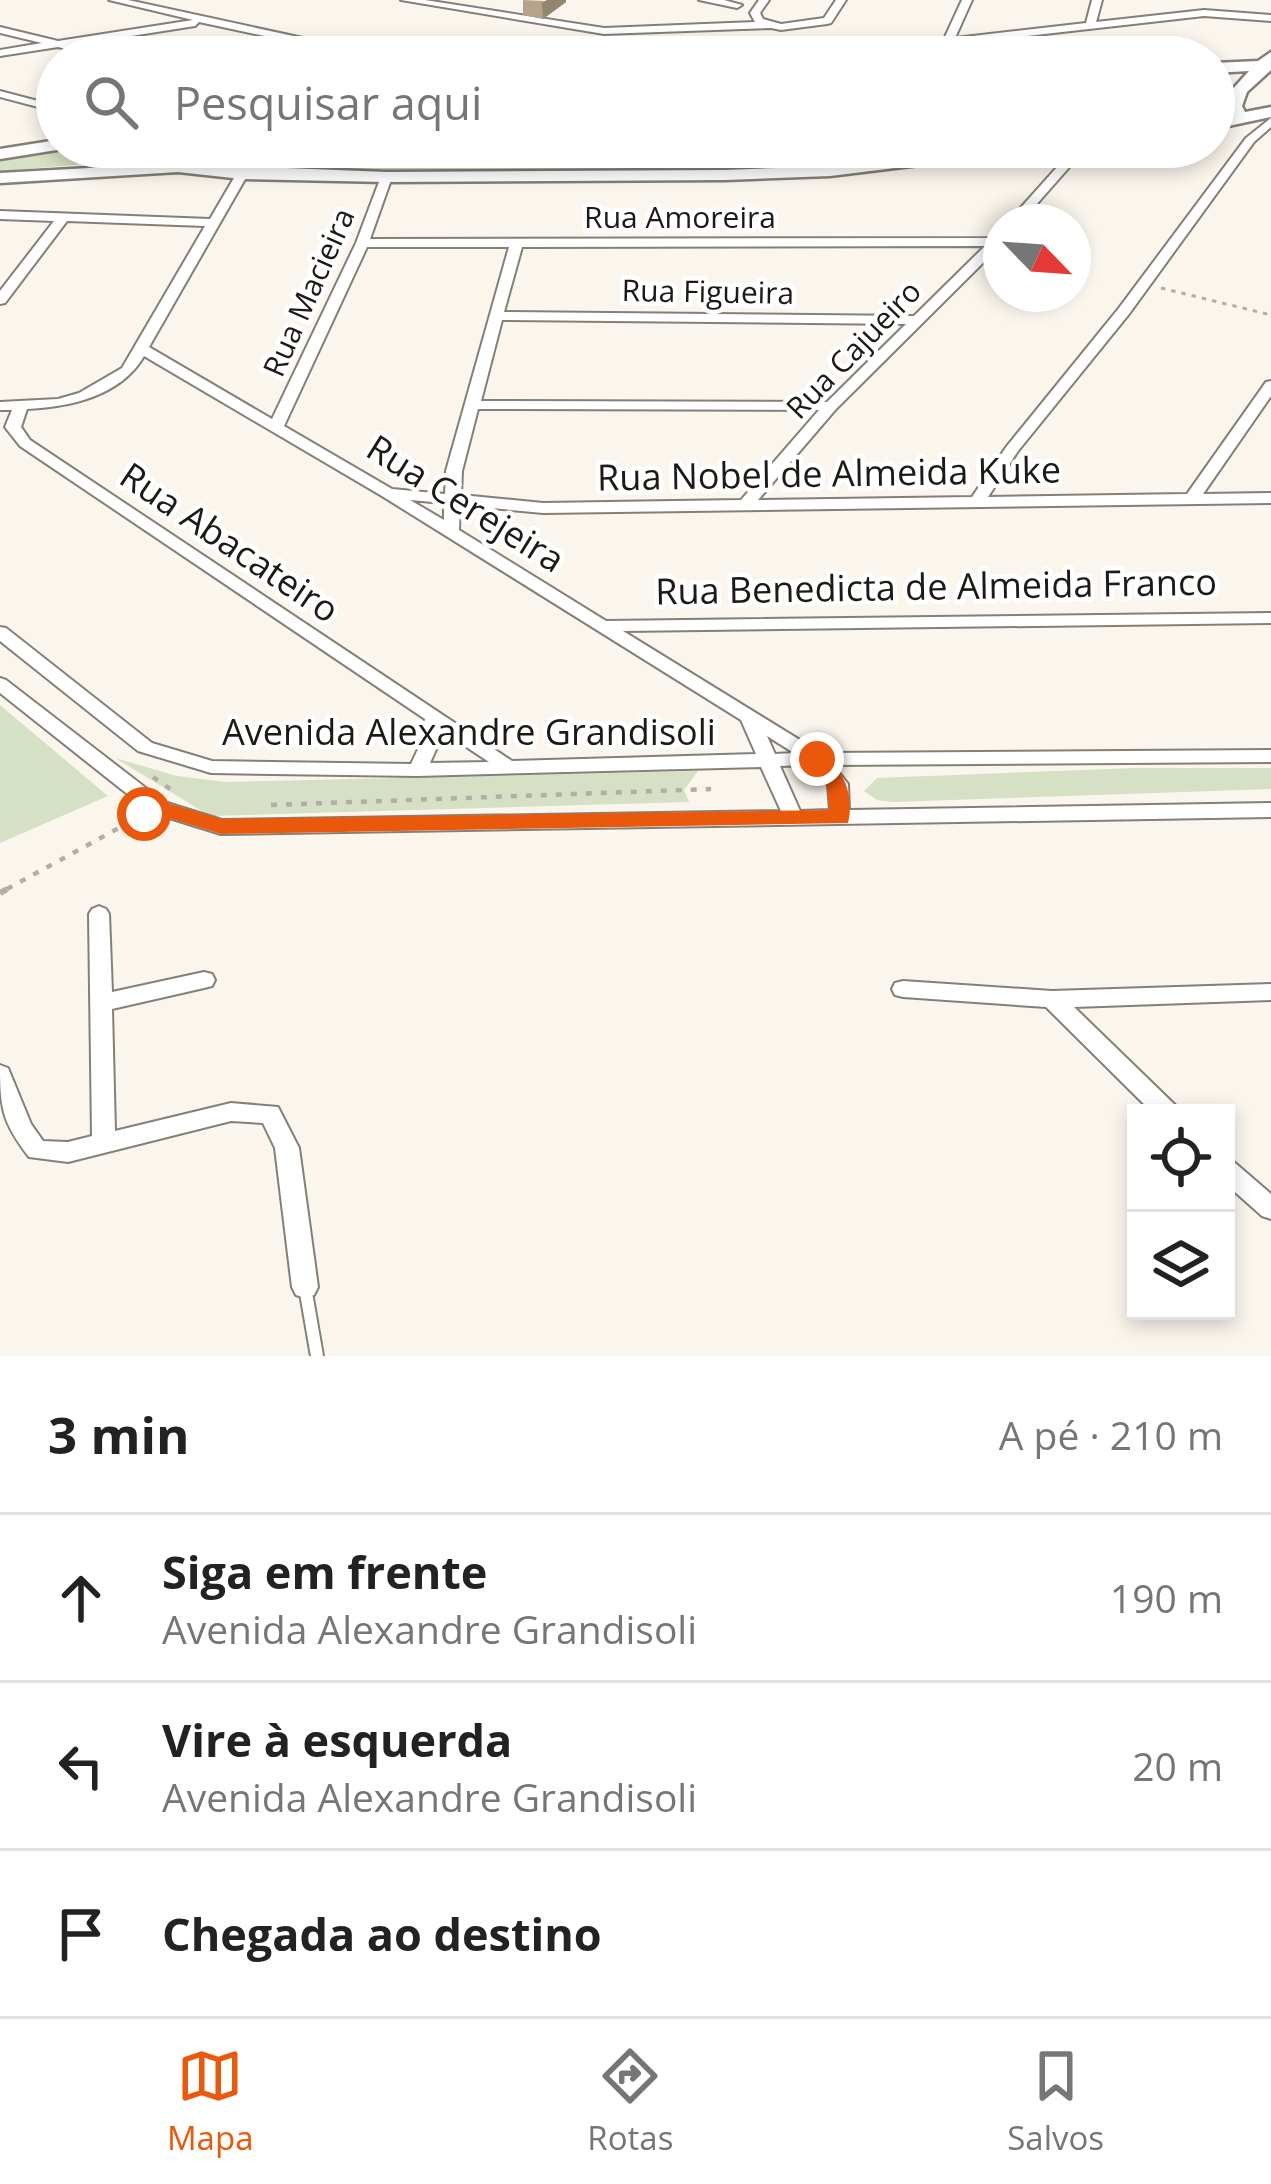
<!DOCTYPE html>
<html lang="pt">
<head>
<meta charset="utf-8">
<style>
	:root { --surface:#fff; --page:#f2f2f2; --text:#222; --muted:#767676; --line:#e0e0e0; --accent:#ea580c }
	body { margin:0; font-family:"Open Sans",sans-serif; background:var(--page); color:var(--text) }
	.controls { position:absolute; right:36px; bottom:36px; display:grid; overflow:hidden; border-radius:0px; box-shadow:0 6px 18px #0003 }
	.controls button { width:108px; height:108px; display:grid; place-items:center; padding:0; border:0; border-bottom:3px solid var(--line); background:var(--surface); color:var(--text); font:60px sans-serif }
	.compass { position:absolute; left:983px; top:204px; width:108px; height:108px; border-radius:50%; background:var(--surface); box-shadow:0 6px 18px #0003; rotate:115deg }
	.stop { position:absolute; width:36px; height:36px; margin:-27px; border:9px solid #ea580c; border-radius:50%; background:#fff }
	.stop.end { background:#ea580c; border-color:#fff; box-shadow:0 3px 12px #0008 }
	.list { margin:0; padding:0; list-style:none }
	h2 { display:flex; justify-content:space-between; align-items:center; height:156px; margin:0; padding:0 48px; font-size:51px }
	h2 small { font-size:39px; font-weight:400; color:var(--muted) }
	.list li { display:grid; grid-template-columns:78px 1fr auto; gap:36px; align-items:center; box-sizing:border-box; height:168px; padding:0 48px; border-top:3px solid var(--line) }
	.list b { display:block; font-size:45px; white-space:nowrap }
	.list p { margin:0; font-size:39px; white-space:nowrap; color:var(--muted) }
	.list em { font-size:39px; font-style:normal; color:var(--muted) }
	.icon { flex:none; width:66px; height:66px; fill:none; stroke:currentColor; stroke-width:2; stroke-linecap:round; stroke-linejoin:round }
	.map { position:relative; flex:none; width:1271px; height:1356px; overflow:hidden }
	.search { position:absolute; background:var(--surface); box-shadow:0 6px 18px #0003; left:36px; right:36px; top:36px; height:132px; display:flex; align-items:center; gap:30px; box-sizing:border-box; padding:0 42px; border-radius:66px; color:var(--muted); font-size:45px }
	.sheet { height:660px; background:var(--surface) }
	nav { display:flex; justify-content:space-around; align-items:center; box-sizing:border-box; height:168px; border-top:3px solid var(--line); background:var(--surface); font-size:33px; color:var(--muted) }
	nav a { display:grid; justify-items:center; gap:6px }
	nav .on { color:var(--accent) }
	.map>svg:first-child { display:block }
	.green { fill:#d6e0c4 }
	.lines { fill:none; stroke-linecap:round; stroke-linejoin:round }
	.lane-casing { stroke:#847f77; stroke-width:16 }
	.street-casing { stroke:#847f77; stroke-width:4 }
	.secondary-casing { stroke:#847f77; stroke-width:5 }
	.path-far2 { stroke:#b2aea7; stroke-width:3; stroke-dasharray:4.5 6; stroke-linecap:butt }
	.path-far1 { stroke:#b2aea7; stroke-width:4.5; stroke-dasharray:6 9; stroke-linecap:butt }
	.path { stroke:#b2aea7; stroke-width:6; stroke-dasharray:8 12; stroke-linecap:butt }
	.lane { stroke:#fff; stroke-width:12 }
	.street { fill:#fff; fill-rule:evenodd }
	.secondary { fill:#fff; fill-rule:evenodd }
	.wall { fill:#b5a489 }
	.shaded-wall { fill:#93866f }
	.route { fill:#ea580c }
	.labels { text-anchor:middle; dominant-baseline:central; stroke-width:9; stroke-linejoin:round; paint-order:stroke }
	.far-street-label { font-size:30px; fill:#1c1a17; stroke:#fff }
	.street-label { font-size:36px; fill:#1c1a17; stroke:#fff }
</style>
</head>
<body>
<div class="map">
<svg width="1271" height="1356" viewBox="0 0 1271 1356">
	<rect width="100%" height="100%" fill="#fbf6ed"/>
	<path class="green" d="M68,147H237L220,153L0,171V157Z
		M250,147H983L768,169L379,174L203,165Z
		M0,705L108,796L0,843Z
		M115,758L177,776L226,782L698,771L684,790L689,802L210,816Z
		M1135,768H1271V789L893,802L877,800L864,791L877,778Z"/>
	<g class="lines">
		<defs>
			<path id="lane" d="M305,1287L317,1356"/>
			<path id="street" d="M109,0H128L358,50L522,54L527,57L358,56L199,22L195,26L74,45L117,57H99L58,47L0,56V50L42,43L0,33V27L58,41L193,20Z
				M401,0H425L604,28L755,22L750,13L759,0H769L760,13L763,19L781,24L824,18L836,0H846L831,23L827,24L781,30L771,28L604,34Z
				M699,0H724L742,5L737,8Z
				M962,0H972L955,38L1086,23L1092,0H1102L1096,22L1204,10L1271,15V21L1204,16L843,57H810L815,54L944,39Z
				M0,91L57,106V112L0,97Z
				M1271,118V127L1254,142L1129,314L1018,451L988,497L1187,494L1266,382L1271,381V396L1203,494L1271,493V503L543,513L460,505L459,530L606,621L1271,613V623L623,631L821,753L1271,750V762L833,765L848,784L849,810L1271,803V817L221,834L150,812L0,693V678L6,680L164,802L222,820L781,811L761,767L417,776L211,773L138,751L0,641V627L6,628L152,743L212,761L411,764L420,745L425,719L20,446L5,427L12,410H0V402L58,399L79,393L122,368L205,226L67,221L5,303L0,304V291L54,221L0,219V211L210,219L238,171H246L248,174L149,347L272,419L356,243L382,174L392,177L370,239L993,238L1001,233V245L836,409L758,500L972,497L1007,446L1119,308L1246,138ZM985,246L914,316L504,312L522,247ZM367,247H509L446,471L445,494L392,489L284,426ZM502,320L906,324L827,402L481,401ZM144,356L382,496L741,720L756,754L512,761L30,440L21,427L27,409C70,407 121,396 144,356ZM478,409L819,410L741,500L543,503L461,495L462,471ZM410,500L444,503V520ZM441,730L489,762L430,763L438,745ZM767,736L794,753L775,754ZM812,765L828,785L830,810L800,811L780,766Z
				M1075,147H1087L1021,222H1008Z
				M99,906L106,909L109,914L112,992L204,972L212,974L215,980L212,986L204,988L112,1009L115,1131L231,1103L278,1107L299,1148L318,1287L314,1295L305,1298L296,1295L292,1287L275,1148L263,1123L231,1121L68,1162L29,1157C2,1122 0,1108 0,1065L8,1068L31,1124L43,1141L68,1142L92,1136L89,914L92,909Z
				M903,981L1052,991L1271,984V1000L1074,1007L1176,1106L1180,1113H1153L1046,1007L903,997L895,995L892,989L895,983Z
				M1226,1159L1234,1162L1271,1194V1219L1262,1216L1226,1184Z"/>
			<path id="secondary" d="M1271,52V70L1247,92L1242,106L1245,112L1271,107V117L1214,129V119L1230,116L1226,106L1231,91L1249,71L1214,73V63L1258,61Z
				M57,140V147L63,149L0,159V149Z
				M231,147H255L212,165L386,172L725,170L830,166L982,147H1034L1025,152L830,176L725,180L386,182L242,179L178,172L0,183V173L161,164Z"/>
		</defs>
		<use href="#lane" class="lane-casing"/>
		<use href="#street" class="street-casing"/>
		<use href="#secondary" class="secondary-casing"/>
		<path class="path-far2" d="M1161,288L1271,315"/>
		<path class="path-far1" d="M153,777L173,791
			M271,805L711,789
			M7,889L141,816"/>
		<path class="path" d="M0,893L13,886"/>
		<use href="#lane" class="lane"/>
		<use href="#street" class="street"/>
		<use href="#secondary" class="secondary"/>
	</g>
	<path class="wall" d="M523,0L566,2L543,19L523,15Z"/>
	<path class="shaded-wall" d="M547,0H566V2L543,19L542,3Z"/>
	<path class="route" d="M817,752C843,765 855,795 848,823L221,834L159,815L144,821L134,814L157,800L222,819L829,810L827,785L807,759Z"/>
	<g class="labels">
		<g class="far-street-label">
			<text x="680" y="216">Rua Amoreira</text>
			<text transform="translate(708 291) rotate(1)">Rua Figueira</text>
			<text transform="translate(308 292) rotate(-66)">Rua Macieira</text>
			<text transform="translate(853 349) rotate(-46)">Rua Cajueiro</text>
		</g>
		<g class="street-label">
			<text transform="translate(829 473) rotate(-1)">Rua Nobel de Almeida Kuke</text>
			<text transform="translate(466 503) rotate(32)">Rua Cerejeira</text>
			<text transform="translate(230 542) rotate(34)">Rua Abacateiro</text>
			<text transform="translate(936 586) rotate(-1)">Rua Benedicta de Almeida Franco</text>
			<text x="469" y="731">Avenida Alexandre Grandisoli</text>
		</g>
	</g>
</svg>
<div class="controls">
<button><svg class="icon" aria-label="locate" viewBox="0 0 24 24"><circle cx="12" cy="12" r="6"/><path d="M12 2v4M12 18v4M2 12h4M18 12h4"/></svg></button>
<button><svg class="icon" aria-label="layers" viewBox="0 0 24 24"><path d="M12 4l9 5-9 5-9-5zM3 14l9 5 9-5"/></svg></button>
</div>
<svg class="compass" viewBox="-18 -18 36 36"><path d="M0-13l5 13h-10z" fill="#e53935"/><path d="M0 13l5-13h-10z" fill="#767676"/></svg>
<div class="stop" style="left:144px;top:814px"></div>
<div class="stop end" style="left:817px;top:759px"></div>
<div class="search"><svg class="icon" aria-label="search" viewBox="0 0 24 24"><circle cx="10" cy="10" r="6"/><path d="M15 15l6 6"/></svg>Pesquisar aqui</div>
</div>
<section class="sheet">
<h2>3 min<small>A pé · 210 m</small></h2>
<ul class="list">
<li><svg class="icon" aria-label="ahead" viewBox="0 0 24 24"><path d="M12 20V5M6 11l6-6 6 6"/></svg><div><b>Siga em frente</b><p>Avenida Alexandre Grandisoli</p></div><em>190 m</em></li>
<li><svg class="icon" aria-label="left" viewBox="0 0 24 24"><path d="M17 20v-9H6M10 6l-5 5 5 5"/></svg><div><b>Vire à esquerda</b><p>Avenida Alexandre Grandisoli</p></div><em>20 m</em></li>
<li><svg class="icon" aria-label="arrive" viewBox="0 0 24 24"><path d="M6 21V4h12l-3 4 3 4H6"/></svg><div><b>Chegada ao destino</b></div></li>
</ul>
</section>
<nav>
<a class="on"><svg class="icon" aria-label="map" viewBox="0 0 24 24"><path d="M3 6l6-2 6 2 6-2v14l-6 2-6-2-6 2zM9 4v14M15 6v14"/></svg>Mapa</a>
<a><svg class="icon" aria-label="directions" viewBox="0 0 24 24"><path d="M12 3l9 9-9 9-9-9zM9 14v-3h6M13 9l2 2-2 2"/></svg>Rotas</a>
<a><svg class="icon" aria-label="saved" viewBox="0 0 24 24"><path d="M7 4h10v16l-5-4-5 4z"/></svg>Salvos</a>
</nav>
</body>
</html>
